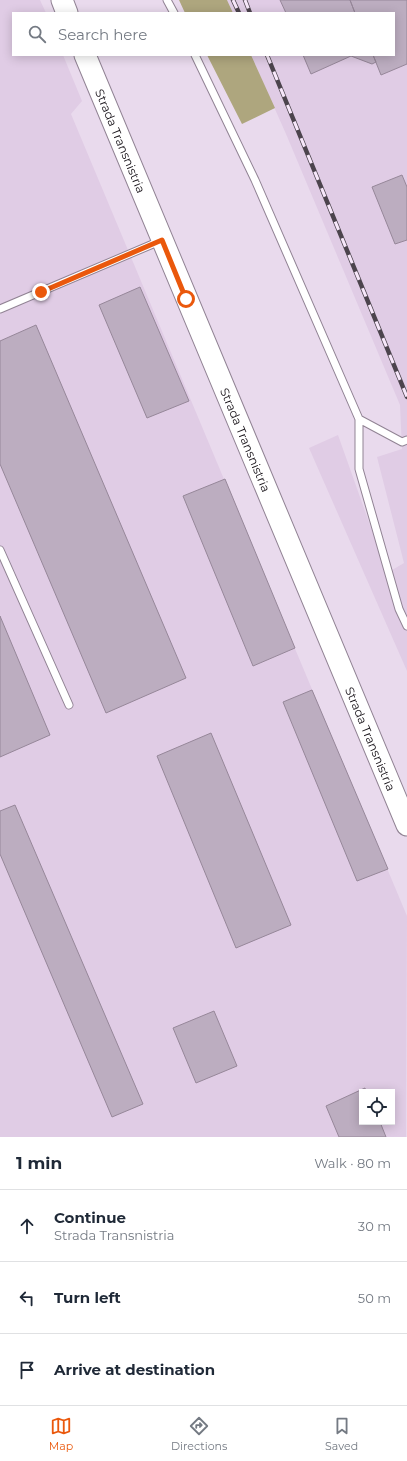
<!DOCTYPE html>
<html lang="en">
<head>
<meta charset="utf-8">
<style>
	:root { --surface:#fff; --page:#f2f2f3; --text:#1f2937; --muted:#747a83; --line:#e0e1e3; --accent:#ea580c }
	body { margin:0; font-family:Montserrat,sans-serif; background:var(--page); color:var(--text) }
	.controls { position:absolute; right:12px; bottom:12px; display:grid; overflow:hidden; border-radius:0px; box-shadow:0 2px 10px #0003 }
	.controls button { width:36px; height:36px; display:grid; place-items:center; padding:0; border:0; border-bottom:1px solid var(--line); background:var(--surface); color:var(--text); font:20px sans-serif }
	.stop { position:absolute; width:12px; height:12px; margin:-9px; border:3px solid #ea580c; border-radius:50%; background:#fff }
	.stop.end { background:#ea580c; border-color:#fff; box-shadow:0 1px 4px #0008 }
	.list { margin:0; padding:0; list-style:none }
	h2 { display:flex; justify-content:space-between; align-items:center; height:52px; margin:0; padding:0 16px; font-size:17px }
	h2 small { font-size:13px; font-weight:400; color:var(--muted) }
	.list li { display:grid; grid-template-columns:26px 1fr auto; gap:12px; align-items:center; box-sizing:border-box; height:72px; padding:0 16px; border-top:1px solid var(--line) }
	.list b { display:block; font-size:15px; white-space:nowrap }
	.list p { margin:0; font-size:13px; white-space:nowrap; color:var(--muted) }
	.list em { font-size:13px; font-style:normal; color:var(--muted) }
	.icon { flex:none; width:22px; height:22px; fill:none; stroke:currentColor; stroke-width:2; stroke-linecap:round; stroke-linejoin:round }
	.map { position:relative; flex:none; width:407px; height:1137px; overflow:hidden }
	.search { position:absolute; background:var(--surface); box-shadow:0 2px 10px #0003; left:12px; right:12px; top:12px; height:44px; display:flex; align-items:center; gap:10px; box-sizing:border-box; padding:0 14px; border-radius:0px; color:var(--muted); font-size:15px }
	.sheet { height:268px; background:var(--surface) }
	nav { display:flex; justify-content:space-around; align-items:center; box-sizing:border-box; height:56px; border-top:1px solid var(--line); background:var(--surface); font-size:11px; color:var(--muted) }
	nav a { display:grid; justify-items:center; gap:2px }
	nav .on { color:var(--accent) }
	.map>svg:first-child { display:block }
	.built { fill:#e0cce5; fill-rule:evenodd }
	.forest { fill:#aea67e }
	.building { fill:#bcadc0; stroke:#968799 }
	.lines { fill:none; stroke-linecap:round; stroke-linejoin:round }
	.lane-casing { stroke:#918394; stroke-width:9 }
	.secondary-casing { stroke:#918394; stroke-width:23 }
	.lane { stroke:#fff; stroke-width:7 }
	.secondary { stroke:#fff; stroke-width:21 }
	.rail-casing { stroke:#4c444d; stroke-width:4.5 }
	.rail { stroke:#f7e7fa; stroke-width:3; stroke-dasharray:9; stroke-linecap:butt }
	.route { stroke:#ea580c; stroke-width:5 }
	.labels { text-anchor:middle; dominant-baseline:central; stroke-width:3; stroke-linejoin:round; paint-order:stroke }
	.street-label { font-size:12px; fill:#151016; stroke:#f7e7fa }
</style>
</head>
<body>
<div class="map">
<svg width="407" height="1137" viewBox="0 0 407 1137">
	<rect width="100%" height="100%" fill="#e9daed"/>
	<path class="built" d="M0,0H40L46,13H13V55H63L82,101L71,114L407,916L406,1137H0ZM362,1092H392V1122H362Z
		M227,0H407V671L309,448L338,435L387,573L404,563L377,457L402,449L400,405L286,134L251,55H394V13H233Z"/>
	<path class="forest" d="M179,0H227L233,13H185Z
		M207,55H251L275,108L242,124Z"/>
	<path class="building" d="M280,0H350L355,13H286Z
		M350,0H407V64L381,75L373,55H394V13H355Z
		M303,55H373L376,62L372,64L351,56L311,74Z
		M402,175L407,187V240L395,244L372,187Z
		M140,287L189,401L147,418L99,305Z
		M36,325L186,678L106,713L0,464V341Z
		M225,479L295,648L253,666L183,496Z
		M0,616L50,735L0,757Z
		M312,690L388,869L357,881L283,702Z
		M211,733L291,925L236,948L157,756Z
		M15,805L143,1104L112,1117L0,854V811Z
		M214,1011L237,1066L196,1083L173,1028Z
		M365,1088L366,1092H362V1122H380L386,1137H339L326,1106Z"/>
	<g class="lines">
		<defs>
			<path id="lane" d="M167,0L174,13
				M195,55L255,180L359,419L402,442L407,440
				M0,309L160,241
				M359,419V469L399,609L407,626
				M0,550L69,705"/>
			<g id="secondary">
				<path d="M62,0L67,13"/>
				<path id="s1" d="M85,55L407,825"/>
			</g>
		</defs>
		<use href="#lane" class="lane-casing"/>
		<use href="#secondary" class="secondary-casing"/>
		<use href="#lane" class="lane"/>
		<use href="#secondary" class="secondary"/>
		<defs>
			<path id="rail" d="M233,0L239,13
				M245,0L250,13
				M267,55L407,397"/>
		</defs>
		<use href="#rail" class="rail-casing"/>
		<use href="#rail" class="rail"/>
	</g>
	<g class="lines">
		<path class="route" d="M41,292L162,240L186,299"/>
	</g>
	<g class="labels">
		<g class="street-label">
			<text stroke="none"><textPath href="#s1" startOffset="93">Strada Transnistria</textPath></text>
			<text stroke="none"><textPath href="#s1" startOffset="417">Strada Transnistria</textPath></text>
			<text stroke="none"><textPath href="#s1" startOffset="741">Strada Transnistria</textPath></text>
		</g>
	</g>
</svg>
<div class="controls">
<button><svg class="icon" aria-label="locate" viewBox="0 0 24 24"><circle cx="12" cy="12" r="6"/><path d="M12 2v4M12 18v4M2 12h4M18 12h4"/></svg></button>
</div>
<div class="stop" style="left:186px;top:299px"></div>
<div class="stop end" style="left:41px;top:292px"></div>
<div class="search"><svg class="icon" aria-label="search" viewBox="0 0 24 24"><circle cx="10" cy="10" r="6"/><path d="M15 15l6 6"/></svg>Search here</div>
</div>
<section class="sheet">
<h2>1 min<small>Walk · 80 m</small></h2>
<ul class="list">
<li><svg class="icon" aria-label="ahead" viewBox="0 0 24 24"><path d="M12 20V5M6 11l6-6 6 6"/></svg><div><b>Continue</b><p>Strada Transnistria</p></div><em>30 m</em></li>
<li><svg class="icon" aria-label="left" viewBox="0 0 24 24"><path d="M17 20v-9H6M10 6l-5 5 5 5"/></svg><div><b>Turn left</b></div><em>50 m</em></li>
<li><svg class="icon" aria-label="arrive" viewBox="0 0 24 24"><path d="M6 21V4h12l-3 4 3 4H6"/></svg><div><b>Arrive at destination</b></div></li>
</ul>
</section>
<nav>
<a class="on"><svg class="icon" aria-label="map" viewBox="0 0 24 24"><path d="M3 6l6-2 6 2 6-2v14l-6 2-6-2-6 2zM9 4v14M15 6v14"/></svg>Map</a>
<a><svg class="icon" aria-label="directions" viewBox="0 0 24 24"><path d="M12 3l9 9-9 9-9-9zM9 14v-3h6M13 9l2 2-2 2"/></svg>Directions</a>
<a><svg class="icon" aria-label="saved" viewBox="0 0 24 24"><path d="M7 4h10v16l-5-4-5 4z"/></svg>Saved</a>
</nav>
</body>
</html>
